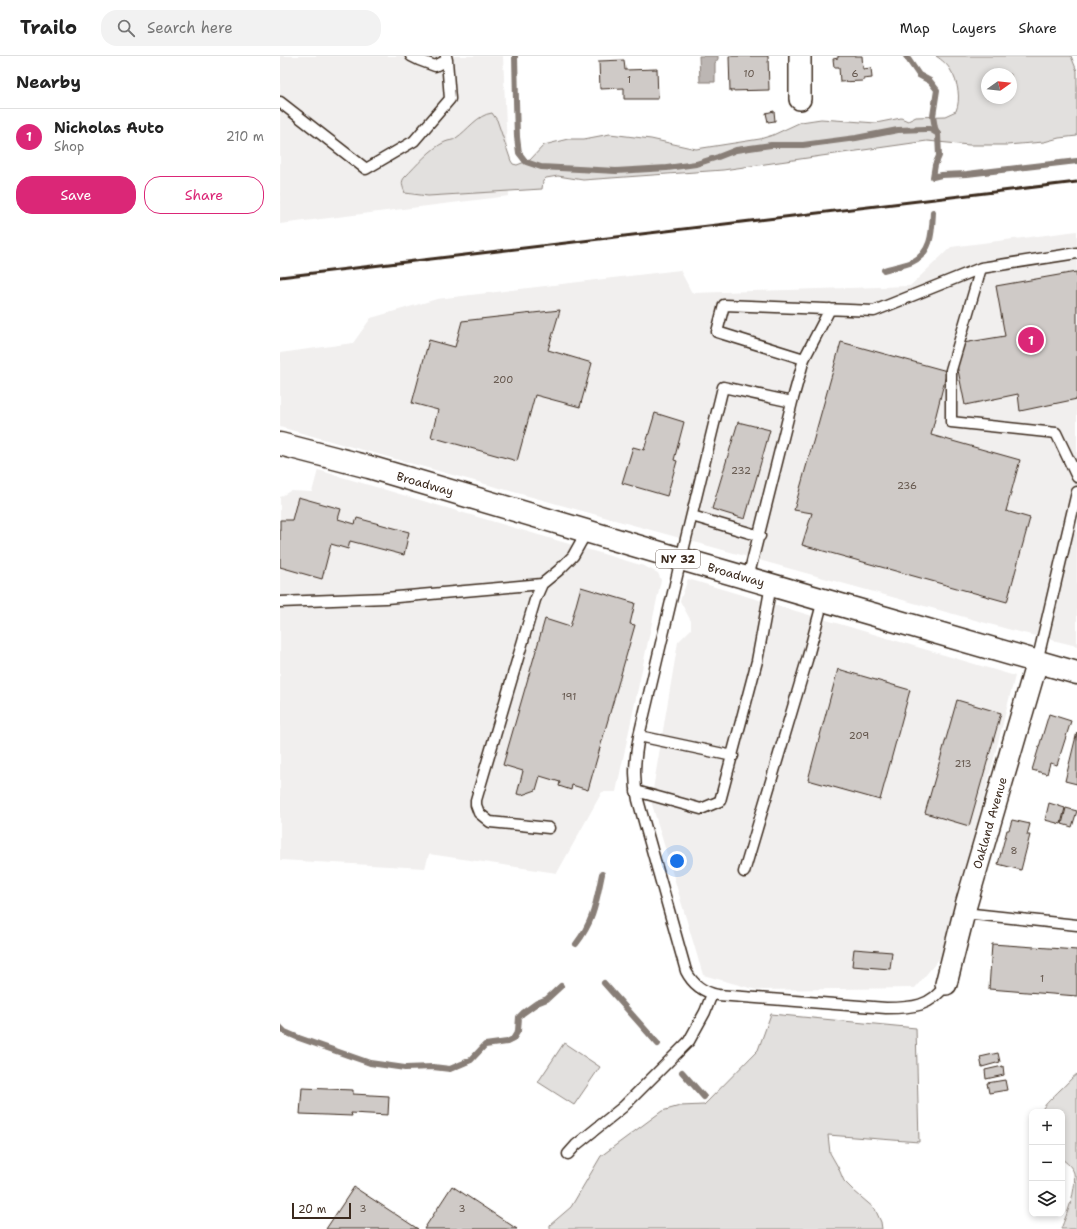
<!DOCTYPE html>
<html lang="en">
<head>
<meta charset="utf-8">
<style>
	:root { --surface:#fff; --page:#f2f2f2; --text:#222; --muted:#767676; --line:#e0e0e0; --accent:#db2777 }
	body { margin:0; font-family:"Shantell Sans",sans-serif; background:var(--page); color:var(--text) }
	.controls { position:absolute; right:12px; bottom:12px; display:grid; overflow:hidden; border-radius:8px; box-shadow:0 2px 6px #0003 }
	.controls button { width:36px; height:36px; display:grid; place-items:center; padding:0; border:0; border-bottom:1px solid var(--line); background:var(--surface); color:var(--text); font:20px sans-serif }
	.compass { position:absolute; left:701px; top:12px; width:36px; height:36px; border-radius:50%; background:var(--surface); box-shadow:0 2px 6px #0003; rotate:75deg }
	.scale { position:absolute; left:12px; bottom:10px; width:59px; box-sizing:border-box; padding-left:4px; border:2px solid #3b2a1e; border-top:0; font-size:11px; line-height:14px; white-space:nowrap; color:#3b2a1e; -webkit-text-stroke:3px #fff; paint-order:stroke }
	.you { position:absolute; left:397px; top:805px; width:14px; height:14px; margin:-10px; border:3px solid #fff; border-radius:50%; background:#1a73e8; box-shadow:0 0 0 6px #1a73e833 }
	.badge { display:grid; place-items:center; width:26px; height:26px; border-radius:50%; background:var(--accent); color:#fff; font-size:13px; font-weight:700 }
	.pin { position:absolute; translate:-50% -50%; border:2px solid #fff; box-shadow:0 1px 4px #0006 }
	.list { margin:0; padding:0; list-style:none }
	h2 { display:flex; justify-content:space-between; align-items:center; height:52px; margin:0; padding:0 16px; font-size:17px }
	h2 small { font-size:13px; font-weight:400; color:var(--muted) }
	.list li { display:grid; grid-template-columns:26px 1fr auto; gap:12px; align-items:center; box-sizing:border-box; height:56px; padding:0 16px; border-top:1px solid var(--line) }
	.list b { display:block; font-size:15px; white-space:nowrap }
	.list p { margin:0; font-size:13px; white-space:nowrap; color:var(--muted) }
	.list em { font-size:13px; font-style:normal; color:var(--muted) }
	.actions { display:flex; gap:8px; padding:12px 16px }
	.actions a { flex:1; padding:9px 0; border:1px solid var(--accent); border-radius:16px; text-align:center; font-size:14px; color:var(--accent) }
	.actions .main { background:var(--accent); color:#fff }
	.icon { flex:none; width:22px; height:22px; fill:none; stroke:currentColor; stroke-width:2; stroke-linecap:round; stroke-linejoin:round }
	.map { position:relative; flex:none; width:797px; height:1173px; overflow:hidden }
	header { display:flex; align-items:center; gap:24px; box-sizing:border-box; height:56px; padding:0 20px; background:var(--surface); border-bottom:1px solid var(--line) }
	header strong { font-size:19px }
	nav { display:flex; gap:22px; margin-inline-start:auto; font-size:14px }
	.search { width:280px; height:36px; background:var(--page); display:flex; align-items:center; gap:10px; box-sizing:border-box; padding:0 14px; border-radius:16px; color:var(--muted); font-size:15px }
	main { display:flex }
	aside { flex:1; background:var(--surface) }
	.map>svg:first-child { display:block }
	.built { fill:#f1efee }
	.green { fill:#e2e0de; stroke:#8e857e; fill-rule:evenodd }
	.water { fill:#bcb6b3; stroke:#887e77 }
	.lines { fill:none; stroke-linecap:round; stroke-linejoin:round }
	.stream { stroke:#887e77; stroke-width:6 }
	.building { fill:#cfcac7; stroke:#3b2a1e }
	.lane-casing { stroke:#3b2a1e; stroke-width:13 }
	.street-casing { stroke:#3b2a1e; stroke-width:24 }
	.primary-casing { stroke:#3b2a1e; stroke-width:25 }
	.lane { stroke:#fff; stroke-width:10 }
	.street { stroke:#fff; stroke-width:21 }
	.primary { stroke:#fff; stroke-width:22 }
	.rail { stroke:#3b2a1e; stroke-width:3 }
	.labels { text-anchor:middle; dominant-baseline:central; stroke-width:3.5; stroke-linejoin:round; paint-order:stroke }
	.number-label { font-size:10px; fill:#605248 }
	.shield { fill:#fff; stroke:#766a62; stroke-width:1 }
	.shield-label { font-size:11px; font-weight:bold; fill:#3b2a1e }
	.street-label { font-size:12px; fill:#3b2a1e; stroke:#fff }
</style>
</head>
<body>
<header>
<strong>Trailo</strong>
<div class="search"><svg class="icon" aria-label="search" viewBox="0 0 24 24"><circle cx="10" cy="10" r="6"/><path d="M15 15l6 6"/></svg>Search here</div>
<nav><a>Map</a><a>Layers</a><a>Share</a></nav>
</header>
<main>
<aside>
<h2>Nearby<small></small></h2>
<ul class="list">
<li><span class="badge">1</span><div><b>Nicholas Auto</b><p>Shop</p></div><em>210 m</em></li>
</ul>
<div class="actions"><a class="main">Save</a><a>Share</a></div>
</aside>
<div class="map">
<svg width="797" height="1173" viewBox="0 0 797 1173">
	<rect width="100%" height="100%" fill="#fff"/>
	<filter id="ink" filterUnits="userSpaceOnUse"><feTurbulence type="fractalNoise" baseFrequency=".025" numOctaves="2"/><feDisplacementMap in="SourceGraphic" scale="8" xChannelSelector="R" yChannelSelector="G"/><feConvolveMatrix kernelMatrix="1 2 1 2 8 2 1 2 1" color-interpolation-filters="sRGB"/></filter>
	<g filter="url(#ink)">
		<path class="built" d="M0,0H223L229,140L0,168Z
			M797,175V590L731,574L0,371V297L73,287L91,262L157,243L400,214L412,237L630,230L671,191Z
			M38,414L364,510L378,517L381,524L336,736H322L277,817L149,798L145,812L0,804V441L10,435L32,436Z
			M408,523L735,620L664,897L635,932L477,934L423,919L371,745L398,586L411,573V565L400,545Z"/>
		<path class="green" d="M656,0H791L797,15V80L779,82L764,86L727,89H689L647,85L443,114L303,124L278,120L266,122L263,125L262,133L148,140L125,137C123,131 120,126 125,121C136,110 151,92 165,86C169,84 173,85 176,82C188,74 197,59 212,57L217,64L231,105L233,108L237,109L250,104L264,89L288,83H304L330,78L371,83L416,93L480,83L493,79L521,66L541,63L596,67L621,62L628,65L636,61L665,60L676,55C681,43 678,26 671,15C668,9 662,4 656,0ZM707,18H731V42H707Z
			M491,958L636,972L639,1086L548,1079L550,1097L558,1111L564,1125L574,1135L595,1153L601,1166L602,1173H270V1169L291,1151L321,1100L382,1055L400,1050L424,1049L478,994Z
			M284,987L320,1011L294,1049L258,1026Z
			M797,1018V1173H781C787,1157 797,1135 794,1117C792,1111 787,1107 782,1103V1056H760C767,1046 772,1042 780,1034C786,1029 790,1023 797,1018Z"/>
		<path class="water" d="M419,0H438V3L435,7V26H420Z"/>
		<g class="lines">
			<path class="stream" d="M235,0L236,45L237,81L239,97L246,106L261,111L336,115L387,112L416,108L438,101L456,94L491,89H523L576,82L618,74L645,73H650L658,78
				M626,0L639,19L650,25L657,34L653,60L655,72L658,78L659,100L655,109L653,121L661,119L687,118L797,105
				M604,214C613,211 623,210 632,206C652,197 652,175 653,156
				M296,888C314,865 316,846 322,818
				M324,927L378,988
				M0,971L5,976L19,982L90,1007L125,1012L153,1011L170,1013L191,1004L205,989L227,986L233,983L238,975L239,961L243,957L257,947L267,943L281,930
				M402,1016L424,1041"/>
		</g>
		<path class="building" d="M449,0H488L489,34L450,35Z
			M558,0H582L583,13L591,12L592,22L583,23V25L560,26L559,11H554L553,3L558,2Z
			M344,4L345,14L377,13L378,43H344V32L320,33L319,5Z
			M494,55L495,65L488,66L486,57Z
			M796,216L797,224V343L740,355L738,338L685,349L677,309L683,287L725,280L716,230Z
			M280,254L268,294L312,307L300,351L255,339L237,405L151,381L158,354L132,347L149,284L175,291L182,265Z
			M561,286L667,315L651,379L740,404L726,455L750,462L727,546L522,489L532,457L514,454Z
			M375,357L404,366L394,404L397,405L387,440L342,427L353,391L364,394Z
			M458,366L490,374L465,463L432,453Z
			M18,441L61,453L58,463L75,468L77,462L129,476L124,499L70,485L68,493L51,488L42,523L0,511V464H12Z
			M301,531L355,547L350,568L355,569L308,734L292,729L291,734L279,730L280,726L260,720L256,734L242,739L237,738L243,715L223,709L265,563L290,571Z
			M558,613L630,634L600,744L528,724Z
			M677,644L721,657L689,770L645,757Z
			M769,658L791,665L777,709L770,707L767,718L752,714Z
			M797,676V728L785,725Z
			M769,747L785,752L781,768L765,764Z
			M786,752L797,755L792,771L782,768Z
			M732,764L750,768L747,779H750L741,814L718,808L727,774H729Z
			M712,888L797,894V940L709,933Z
			M574,893L612,896L610,913L572,910Z
			M718,997L720,1006L702,1011L700,1001Z
			M723,1010L724,1019L706,1023L705,1014Z
			M725,1024L727,1034L709,1037L707,1027Z
			M22,1032L73,1034V1038L109,1040L108,1059L71,1057L72,1060L20,1058Z
			M172,1130L237,1173H144Z
			M74,1131L138,1173H46Z"/>
		<g class="lines">
			<defs>
				<path id="lane" d="M131,0L139,4L155,10L167,4L166,0
					M0,46L86,113L134,85L170,43L167,4
					M797,197L701,212L671,314V366L776,377L797,421
					M524,303L550,253
					M512,346L524,303L437,276L444,249L594,255L701,212
					M412,460L480,480
					M468,522L512,346L443,331L401,503L359,680C355,702 353,722 358,744L406,915C413,929 423,936 438,939L606,952C632,952 651,951 666,928
					M0,546L106,542L262,528
					M757,606L797,436
					M359,680L453,700
					M356,735L421,753L440,745L477,605L491,529
					M269,772L210,766L199,757L196,749V744L255,544L262,528L279,514L293,500L307,475
					M464,816L527,604L543,544
					M684,857L797,869
					M288,1098L296,1089L343,1051L409,985L425,956L432,938"/>
				<path id="street" d="M520,0V43
					M666,928L686,849L757,606"/>
				<path id="primary" d="M0,388L89,411L401,503L797,617"/>
			</defs>
			<use href="#lane" class="lane-casing"/>
			<use href="#street" class="street-casing"/>
			<use href="#primary" class="primary-casing"/>
			<use href="#lane" class="lane"/>
			<use href="#street" class="street"/>
			<use href="#primary" class="primary"/>
			<path class="rail" d="M0,221L797,126"/>
		</g>
	</g>
	<g class="labels">
		<g class="number-label">
			<text x="469" y="17">10</text>
			<text x="575" y="17">6</text>
			<text x="349" y="23">1</text>
			<text x="223" y="323">200</text>
			<text x="461" y="414">232</text>
			<text x="627" y="429">236</text>
			<text x="289" y="640">191</text>
			<text x="579" y="679">209</text>
			<text x="683" y="707">213</text>
			<text x="734" y="794">8</text>
			<text x="762" y="922">1</text>
			<text x="83" y="1152">3</text>
			<text x="182" y="1152">3</text>
		</g>
		<rect class="shield" x="376" y="494" width="44" height="18" rx="3"/>
		<g class="shield-label">
			<text x="398" y="503">NY 32</text>
		</g>
		<g class="street-label">
			<text transform="translate(145 428) rotate(16)">Broadway</text>
			<text transform="translate(456 519) rotate(16)">Broadway</text>
			<text transform="translate(710 767) rotate(-74)">Oakland Avenue</text>
		</g>
	</g>
</svg>
<div class="controls">
<button>+</button>
<button>−</button>
<button><svg class="icon" aria-label="layers" viewBox="0 0 24 24"><path d="M12 4l9 5-9 5-9-5zM3 14l9 5 9-5"/></svg></button>
</div>
<svg class="compass" viewBox="-18 -18 36 36"><path d="M0-13l5 13h-10z" fill="#e53935"/><path d="M0 13l5-13h-10z" fill="#767676"/></svg>
<div class="scale">20 m</div>
<div class="you"></div>
<div class="pin badge" style="left:751px;top:284px">1</div>
</div>
</main>
</body>
</html>
